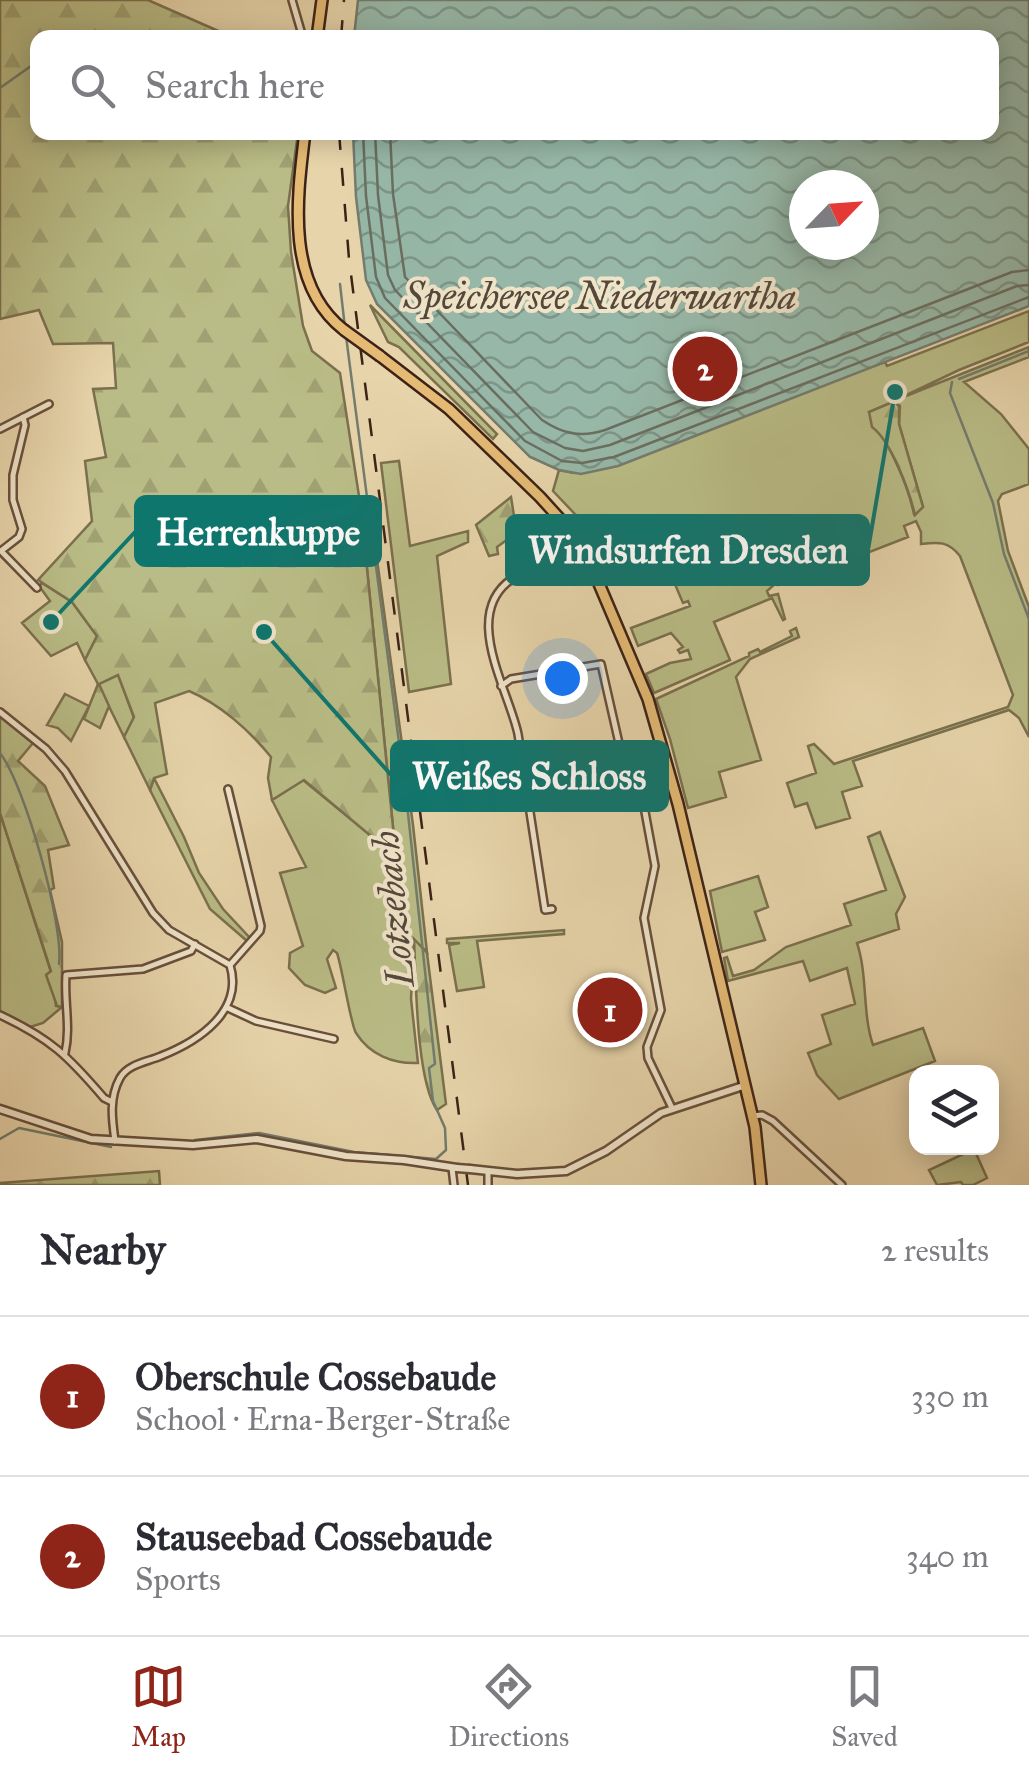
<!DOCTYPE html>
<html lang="en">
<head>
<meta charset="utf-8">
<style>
	:root { --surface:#fff; --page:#f7f7f7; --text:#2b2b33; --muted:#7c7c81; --line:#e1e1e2; --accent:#8f2418 }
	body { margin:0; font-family:"IM FELL Great Primer",serif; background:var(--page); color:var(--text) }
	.controls { position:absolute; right:30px; bottom:30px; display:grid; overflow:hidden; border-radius:20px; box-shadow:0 5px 25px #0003 }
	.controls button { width:90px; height:90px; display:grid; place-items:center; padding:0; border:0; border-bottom:2px solid var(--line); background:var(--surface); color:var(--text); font:50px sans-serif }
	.compass { position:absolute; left:789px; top:170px; width:90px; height:90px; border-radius:50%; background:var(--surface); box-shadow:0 5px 25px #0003; rotate:65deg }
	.you { position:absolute; left:562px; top:678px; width:35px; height:35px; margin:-25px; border:8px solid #fff; border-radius:50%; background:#1a73e8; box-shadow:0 0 0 15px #1a73e833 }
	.badge { display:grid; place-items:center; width:65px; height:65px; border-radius:50%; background:var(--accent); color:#fff; font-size:32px; font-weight:700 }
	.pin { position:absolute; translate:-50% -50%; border:5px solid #fff; box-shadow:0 2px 10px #0006 }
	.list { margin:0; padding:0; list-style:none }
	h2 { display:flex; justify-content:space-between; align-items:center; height:130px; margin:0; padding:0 40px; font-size:42px }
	h2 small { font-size:32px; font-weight:400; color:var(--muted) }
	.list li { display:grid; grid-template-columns:65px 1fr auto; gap:30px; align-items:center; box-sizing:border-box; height:160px; padding:0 40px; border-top:2px solid var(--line) }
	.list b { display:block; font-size:38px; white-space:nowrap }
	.list p { margin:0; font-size:32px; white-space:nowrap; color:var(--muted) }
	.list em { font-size:32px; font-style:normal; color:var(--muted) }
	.icon { flex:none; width:55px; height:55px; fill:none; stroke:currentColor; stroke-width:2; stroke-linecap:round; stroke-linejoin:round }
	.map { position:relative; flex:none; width:1029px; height:1185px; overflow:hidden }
	.search { position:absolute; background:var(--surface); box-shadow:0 5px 25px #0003; left:30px; right:30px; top:30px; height:110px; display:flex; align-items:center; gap:25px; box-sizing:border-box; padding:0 35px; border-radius:20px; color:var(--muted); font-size:38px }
	.sheet { height:450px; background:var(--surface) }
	nav { display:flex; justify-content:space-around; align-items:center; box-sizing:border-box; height:140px; border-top:2px solid var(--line); background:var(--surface); font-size:28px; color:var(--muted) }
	nav a { display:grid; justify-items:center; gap:5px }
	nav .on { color:var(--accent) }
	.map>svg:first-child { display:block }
	.green { fill:#b9bc86; stroke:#7b704e; stroke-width:2.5; fill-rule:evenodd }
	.forest { fill:url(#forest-firs); stroke:#7b704e; stroke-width:2.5 }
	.water { fill:url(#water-waves); stroke:#737c6e; stroke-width:2.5; fill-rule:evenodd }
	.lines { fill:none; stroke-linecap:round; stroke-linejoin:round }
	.shore { stroke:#6a6e60; stroke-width:2.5 }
	.stream { stroke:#737c6e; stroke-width:2.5 }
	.minor-casing { stroke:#684f3c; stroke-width:10 }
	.tertiary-casing { stroke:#684f3c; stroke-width:11 }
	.primary-casing { stroke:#3d2317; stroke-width:14 }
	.minor { stroke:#efe3c8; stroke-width:5 }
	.tertiary { stroke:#efe3c8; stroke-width:6 }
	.primary { stroke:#e4ba75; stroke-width:9 }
	.rail { stroke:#3d2317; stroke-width:2.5; stroke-dasharray:18 18; stroke-linecap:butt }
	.tertiary-bridge-casing { stroke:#684f3c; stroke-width:11; stroke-linecap:butt }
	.primary-bridge-casing { stroke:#3d2317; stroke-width:14; stroke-linecap:butt }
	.tertiary-bridge { stroke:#efe3c8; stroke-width:6 }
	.primary-bridge { stroke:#e4ba75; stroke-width:9 }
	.labels { text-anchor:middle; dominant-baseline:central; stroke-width:8; stroke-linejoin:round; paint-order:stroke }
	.water-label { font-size:38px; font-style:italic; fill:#54483b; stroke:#efe3c8 }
	.leader { fill:none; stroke:#0f766e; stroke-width:4 }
	.callout-dot { fill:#0f766e; stroke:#efe3c8; stroke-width:4 }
	.callout { fill:#0f766e; stroke:#0f766e; stroke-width:4 }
	.callout-label { font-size:38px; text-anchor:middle; font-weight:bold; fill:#fff }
</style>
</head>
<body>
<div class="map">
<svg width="1029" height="1185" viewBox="0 0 1029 1185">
	<defs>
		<pattern id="forest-firs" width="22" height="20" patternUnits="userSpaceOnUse" patternTransform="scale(2.5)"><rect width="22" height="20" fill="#b9bc86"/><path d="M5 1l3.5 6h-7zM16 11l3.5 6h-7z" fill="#a0a173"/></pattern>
		<pattern id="water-waves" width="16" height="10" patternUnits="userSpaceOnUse" patternTransform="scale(2.5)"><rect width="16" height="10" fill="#97b8a8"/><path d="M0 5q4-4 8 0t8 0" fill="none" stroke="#7c9588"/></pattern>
	</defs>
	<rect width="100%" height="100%" fill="#e7d4aa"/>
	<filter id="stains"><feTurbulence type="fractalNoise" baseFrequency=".002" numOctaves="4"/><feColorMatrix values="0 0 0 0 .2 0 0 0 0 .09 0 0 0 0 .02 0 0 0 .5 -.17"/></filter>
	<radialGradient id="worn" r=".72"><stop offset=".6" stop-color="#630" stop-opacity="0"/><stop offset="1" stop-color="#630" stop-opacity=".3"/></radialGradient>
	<path class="green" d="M1029,311V342L959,370L896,400L1029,347V357L964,382L1001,414L1029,449V484L1002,494L998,501L1008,551L1029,607V737L1019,718L1009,710L853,761L862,786L842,792L850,818L816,828L807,803L795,807L787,783L816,773L808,746L814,744L834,764L1008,707L1013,695L960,556C948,541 939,542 921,544V532L916,521L904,526L908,537L867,553L865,550L778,585L776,583L767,591L769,596L778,594L785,619L783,620L772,598L714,622L730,660L654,693L646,674L670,663L691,659L688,650L680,653L678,650L683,647L671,633L638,646L631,628L690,606L688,601L683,603L665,561L670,558L667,552L647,560L645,557L628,564L608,567L607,561L601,563L591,531L553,491L559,470L574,473L885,362L887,366ZM895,401L900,406L899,424L923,507L914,514C906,477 888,445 869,412Z
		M399,461L410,546L468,531V542L437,556L451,684L409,692L381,463Z
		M361,509L373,530L413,825L427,952L414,940L411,999L418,1063C393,1064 370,1055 356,1033C351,1026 342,967 337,953L333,950L327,959L336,988L325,993L305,985L289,968L290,953L303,946L280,873L306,867L272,800L303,780L396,856Z
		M42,583L72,602L97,636L85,660L77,643L51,656L22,623L50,601L39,586Z
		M796,628L799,637L750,659L736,677L761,760L719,772L726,797L688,808L670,739L656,699L749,656V653L758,649L760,652L792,636L790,631Z
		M118,674L134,718L124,737L98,684Z
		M65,694L89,706L71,741L58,728L47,725Z
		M154,778L184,837L199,873L223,909L250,938L247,941L210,909L150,790Z
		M0,813L51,972L56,1006L62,1007L43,1023L27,1028L0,1015Z
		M880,832L905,897L896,914L899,929L857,943C868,976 862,1013 873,1045L923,1028L935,1061L839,1099L817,1075L808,1053L831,1044L822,1015L855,1004L847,968L810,981L803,961L728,981L724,958L727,957L733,976L754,970L786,947L851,925L844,904L886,890L868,837Z
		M758,876L768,907L755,912L765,940L722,952L710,891Z
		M564,930V934L477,941L484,987L457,991L449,945L460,943H447V939Z
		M974,1149L987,1178L973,1185H963L961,1182L937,1185L929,1170Z"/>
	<path class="forest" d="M0,0H148L232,37L38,38V132L298,133L288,206L291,252L303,326L312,351L340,373L361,509L396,857L304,780L272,800L268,778L271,757C250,731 220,704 189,691L155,703L167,774L154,778L150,790L124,737L134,717L118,675L99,684L109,706L100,728L84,719L98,684L85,660L97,636L72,602L38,580L92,521L85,461L106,457L93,389L116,388L113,343L53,344L39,310L0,319Z
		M370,305L497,434L493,439L399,347L388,342Z
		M895,401L899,407V424L923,507L915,515C909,490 891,441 872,427L869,412Z
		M511,497L515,522L542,523L547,530L508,539L497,547L498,554L489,556L476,525Z
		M0,716L33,743L18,761L45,786L69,845L48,850L54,888L50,890L62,942V1007L57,1006L46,975L51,971L0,813Z
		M414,939L427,953L446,1104L437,1110C416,1081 416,978 414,939Z
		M159,1171L160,1185H0V1183Z"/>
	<path class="water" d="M358,0H1029V306L618,466L581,474L559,470L530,457L377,304L366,280L356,197L353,133L992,132V38L354,37ZM804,185H864V245H804Z"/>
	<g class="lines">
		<path class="shore" d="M363,132L366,196L376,277L385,298L525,441L562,461L582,463L614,457L1029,297
			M375,132L378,195L388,275L395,290L533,432L565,448L583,451L610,445L1017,286L1029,285
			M390,132L393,194L405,277L542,420C563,434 581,438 605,430L1012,272L1029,270"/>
		<path class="stream" d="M98,38L133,34L171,38
			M0,88L38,61
			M340,284L345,328
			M959,379L1029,351
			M952,382L950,393L993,503L1004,554L1029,619
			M0,753C25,785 64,925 59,964
			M0,1139L19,1128L111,1147
			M195,1140L259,1133L354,1152L436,1159L446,1150L445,1128L433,1101L429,1068L435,1064L407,804L346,336"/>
		<defs>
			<path id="minor" d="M292,0L303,38
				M0,429L49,404
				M1,551L19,537L22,529L13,500V475L25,425L23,417
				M1,551L37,588
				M501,686L511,679L601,664L623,761L643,801L655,866L644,918L661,1010L647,1047L648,1058L672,1108
				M0,712L46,749L65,771L153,913L169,930L230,965C244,1011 199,1041 161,1056C147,1062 128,1064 120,1078C109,1098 112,1119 115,1141
				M523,777L662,754
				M228,789L261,926L260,931L230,965
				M552,909L545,910L518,734C508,687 456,607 520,574L591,565
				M228,1008L256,1021L334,1039
				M0,1015C51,1039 68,1056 104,1098L112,1102
				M65,1053C71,1027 64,1002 66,975L143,969L191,951L195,944
				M752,1116L762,1115L773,1121L842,1185
				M452,1168L454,1185
				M488,1172V1185"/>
			<path id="tertiary" d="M0,1109L91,1139L193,1145L257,1139L346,1156L404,1160L457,1168
				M470,1169L517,1174L566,1171L606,1151L661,1113L743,1086"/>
			<path id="primary" d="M317,38L322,0
				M305,132C297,198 285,284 344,330
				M380,356L449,409L540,497L570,530L591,565L648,699L678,804L755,1127L761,1185"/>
		</defs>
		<use href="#minor" class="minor-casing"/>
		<use href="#tertiary" class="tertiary-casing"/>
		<use href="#primary" class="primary-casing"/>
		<use href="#minor" class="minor"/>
		<use href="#tertiary" class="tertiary"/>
		<use href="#primary" class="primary"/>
		<path class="rail" d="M341,38L344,0
			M339,132L349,259L468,1185"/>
		<defs>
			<path id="tertiary-bridge" d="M457,1168L470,1169"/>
			<path id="primary-bridge" d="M344,330L380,356"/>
		</defs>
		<use href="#tertiary-bridge" class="tertiary-bridge-casing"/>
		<use href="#primary-bridge" class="primary-bridge-casing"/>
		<use href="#tertiary-bridge" class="tertiary-bridge"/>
		<use href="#primary-bridge" class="primary-bridge"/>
	</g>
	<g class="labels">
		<g class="water-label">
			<text x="600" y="296">Speichersee Niederwartha</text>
			<text transform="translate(393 909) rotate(-96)">Lotzebach</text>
		</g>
	</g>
	<path class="leader" d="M51 622L136 531M895 392L868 550M264 632L392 776"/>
	<g class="callout-dot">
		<circle cx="51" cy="622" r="10"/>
		<circle cx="895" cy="392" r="10"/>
		<circle cx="264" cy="632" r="10"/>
	</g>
	<g class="callout">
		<rect x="136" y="497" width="244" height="68" rx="10"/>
		<rect x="507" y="516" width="361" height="68" rx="10"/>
		<rect x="392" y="742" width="275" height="68" rx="10"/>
	</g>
	<g class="callout-label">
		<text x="258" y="545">Herrenkuppe</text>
		<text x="688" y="563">Windsurfen Dresden</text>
		<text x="529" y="789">Weißes Schloss</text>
	</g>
	<rect width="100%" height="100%" filter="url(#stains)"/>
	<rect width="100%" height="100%" fill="url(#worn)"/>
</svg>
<div class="controls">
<button><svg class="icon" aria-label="layers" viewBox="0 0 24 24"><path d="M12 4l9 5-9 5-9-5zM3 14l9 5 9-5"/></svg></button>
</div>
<svg class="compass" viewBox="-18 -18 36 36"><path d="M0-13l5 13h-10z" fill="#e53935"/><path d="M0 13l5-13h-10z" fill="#7c7c81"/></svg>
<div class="you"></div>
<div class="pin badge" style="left:610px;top:1010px">1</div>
<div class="pin badge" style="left:705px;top:369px">2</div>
<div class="search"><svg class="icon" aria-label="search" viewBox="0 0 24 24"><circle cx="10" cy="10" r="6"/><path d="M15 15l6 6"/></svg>Search here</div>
</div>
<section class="sheet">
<h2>Nearby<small>2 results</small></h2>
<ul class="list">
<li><span class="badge">1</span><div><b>Oberschule Cossebaude</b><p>School · Erna-Berger-Straße</p></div><em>330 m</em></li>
<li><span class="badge">2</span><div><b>Stauseebad Cossebaude</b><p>Sports</p></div><em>340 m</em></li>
</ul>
</section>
<nav>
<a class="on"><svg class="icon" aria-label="map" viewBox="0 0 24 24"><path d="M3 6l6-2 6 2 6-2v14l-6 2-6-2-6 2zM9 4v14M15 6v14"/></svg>Map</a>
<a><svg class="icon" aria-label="directions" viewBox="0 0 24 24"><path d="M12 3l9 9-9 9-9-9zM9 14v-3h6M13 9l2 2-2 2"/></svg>Directions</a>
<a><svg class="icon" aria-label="saved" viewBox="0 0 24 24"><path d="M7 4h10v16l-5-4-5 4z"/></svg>Saved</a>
</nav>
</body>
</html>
